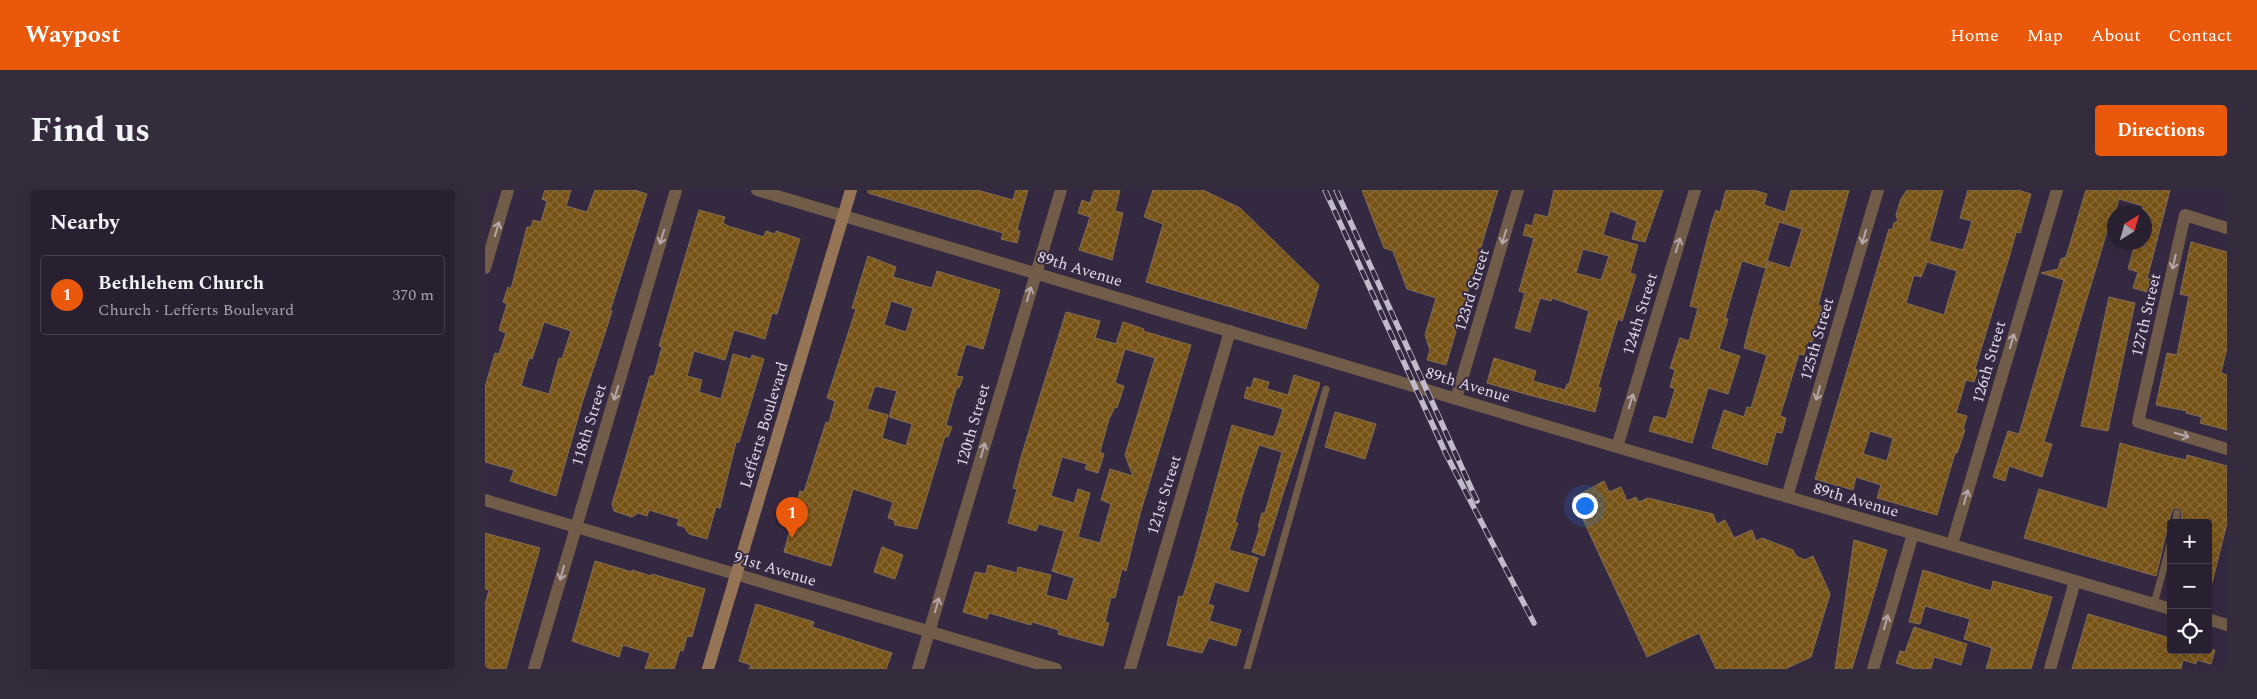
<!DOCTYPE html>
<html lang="en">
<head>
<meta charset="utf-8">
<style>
	:root { --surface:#281f31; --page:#342c3d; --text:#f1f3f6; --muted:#a5a2ab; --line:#443d4d; --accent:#ea580c }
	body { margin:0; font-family:Spectral,serif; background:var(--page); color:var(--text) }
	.controls { position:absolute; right:15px; bottom:15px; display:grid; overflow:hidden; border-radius:5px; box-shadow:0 5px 20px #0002 }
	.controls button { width:45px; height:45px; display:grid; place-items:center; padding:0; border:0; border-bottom:1px solid var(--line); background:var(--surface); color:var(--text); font:25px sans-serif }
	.compass { position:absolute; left:1622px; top:15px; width:45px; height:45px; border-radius:50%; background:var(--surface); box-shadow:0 5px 20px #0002; rotate:37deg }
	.you { position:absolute; left:1099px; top:315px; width:18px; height:18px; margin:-12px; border:4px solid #fff; border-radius:50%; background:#1a73e8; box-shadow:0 0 0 8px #1a73e833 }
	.badge { display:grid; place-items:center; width:32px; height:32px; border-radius:50%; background:var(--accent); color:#fff; font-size:16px; font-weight:700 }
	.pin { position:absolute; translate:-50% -41px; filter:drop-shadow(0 1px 2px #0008) }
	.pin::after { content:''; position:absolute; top:26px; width:18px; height:15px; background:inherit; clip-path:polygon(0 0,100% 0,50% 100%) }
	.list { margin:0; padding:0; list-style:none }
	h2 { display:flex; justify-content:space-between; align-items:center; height:65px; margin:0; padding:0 20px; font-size:21px }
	h2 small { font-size:16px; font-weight:400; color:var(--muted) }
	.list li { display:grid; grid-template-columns:32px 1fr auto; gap:15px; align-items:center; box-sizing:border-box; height:80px; margin:0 10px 10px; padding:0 10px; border:1px solid var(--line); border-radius:5px }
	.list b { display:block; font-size:19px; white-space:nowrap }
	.list p { margin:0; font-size:16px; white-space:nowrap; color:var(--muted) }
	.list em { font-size:16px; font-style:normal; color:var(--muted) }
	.icon { flex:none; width:28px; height:28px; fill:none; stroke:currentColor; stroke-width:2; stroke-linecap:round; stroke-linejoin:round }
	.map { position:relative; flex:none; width:1742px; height:479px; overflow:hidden; border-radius:5px }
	header { display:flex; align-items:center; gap:30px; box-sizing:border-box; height:70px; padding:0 25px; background:var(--accent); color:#fff }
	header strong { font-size:24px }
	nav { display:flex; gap:28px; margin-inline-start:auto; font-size:18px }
	.intro { display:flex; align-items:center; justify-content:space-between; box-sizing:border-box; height:120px; padding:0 30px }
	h1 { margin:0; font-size:35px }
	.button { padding:12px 22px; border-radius:5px; background:var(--accent); color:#fff; font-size:18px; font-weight:700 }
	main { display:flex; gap:30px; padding:0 30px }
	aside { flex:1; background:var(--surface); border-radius:5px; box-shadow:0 5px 20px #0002 }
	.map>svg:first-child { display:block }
	.building { fill:url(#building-cross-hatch); stroke:#816e53; fill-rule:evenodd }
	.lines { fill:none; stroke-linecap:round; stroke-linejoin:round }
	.lane { stroke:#715c4a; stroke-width:7 }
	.street { stroke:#715c4a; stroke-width:12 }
	.secondary { stroke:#967557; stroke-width:12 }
	.rail-casing { stroke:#c2b9ca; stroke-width:5.5 }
	.rail { stroke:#352941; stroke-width:4; stroke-dasharray:11; stroke-linecap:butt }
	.oneway { stroke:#b4a6a9 }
	.labels { text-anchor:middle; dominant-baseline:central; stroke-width:4; stroke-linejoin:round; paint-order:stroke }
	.street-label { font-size:16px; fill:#e0d8e8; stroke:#352941 }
</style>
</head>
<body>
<header>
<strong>Waypost</strong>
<nav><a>Home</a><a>Map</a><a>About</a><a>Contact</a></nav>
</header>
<div class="intro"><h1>Find us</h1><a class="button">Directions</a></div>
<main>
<aside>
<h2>Nearby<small></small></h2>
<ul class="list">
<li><span class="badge">1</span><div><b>Bethlehem Church</b><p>Church · Lefferts Boulevard</p></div><em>370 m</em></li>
</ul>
</aside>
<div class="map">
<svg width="1742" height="479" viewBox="0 0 1742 479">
	<defs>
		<pattern id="building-cross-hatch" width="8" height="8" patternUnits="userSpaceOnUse" patternTransform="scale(1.25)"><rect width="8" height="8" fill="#765215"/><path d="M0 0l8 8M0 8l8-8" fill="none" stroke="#896a37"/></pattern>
	</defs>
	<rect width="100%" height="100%" fill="#352941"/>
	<path class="building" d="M60,0H86L81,16L102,22L110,0H150L162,4L125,121H127L122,137L98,210L71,306L25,291L29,280L0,272V197L10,163L14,164L21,143L14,140L22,114L18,112L23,97L26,99L42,37H46L48,30L56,32L62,11L57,9ZM59,132L86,141L77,169L74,168L64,204L36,196L44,168L47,169Z
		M383,0H492L528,10L531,0H543L532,40L535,41L532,53L516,49L518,43L383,3Z
		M609,0H635L630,21L638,23L627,70L594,60L605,27L593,23L597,10L605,13Z
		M668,0H718L755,18L834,95L821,139L661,92L678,34L659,27Z
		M877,0H1013L961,175L942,170L945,160L940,145L951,108L922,99L908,61L899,58Z
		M1069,0H1178L1160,52L1147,49L1152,31L1125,21L1118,45L1153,55L1145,83L1151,85L1137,131L1133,129L1113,197L1116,198L1110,222L1044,205L1002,193L1009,168L1051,181L1048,191L1080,200L1082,194H1084L1104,121L1067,108L1066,111L1055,108L1045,142L1030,138L1040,103L1034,101L1049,48L1038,45L1041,34L1047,36L1050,24L1063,27ZM1098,59L1124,66L1116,90L1091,83Z
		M1241,0H1269L1282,4L1279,15L1300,22L1306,0H1364L1333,115L1336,116V121L1327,152L1323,151L1319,165L1314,164L1295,226L1301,228L1297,243L1291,242L1282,275L1227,258L1239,220L1259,227L1262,217L1266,218L1282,165L1259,158L1266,130L1283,71L1305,78L1317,39L1294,32L1280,78L1257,71L1240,128L1243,129L1234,159L1255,166L1243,204L1223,198L1207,253L1164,241L1169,226L1181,229L1190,199L1185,197L1190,180L1185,178L1195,148L1204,151L1213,118L1205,116L1227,31L1231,20L1235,22Z
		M1422,0H1458L1444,51L1478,60L1487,31L1475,28L1483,0H1533L1546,4L1535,43L1531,42L1526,61L1490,179L1493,180L1489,192L1481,190L1471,223L1482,226L1478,239L1480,240L1472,263H1470L1452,325L1392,308L1396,295L1371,287L1368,300L1330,289L1404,39L1407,40L1409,33L1413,31L1411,25L1416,9ZM1442,72L1472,81L1459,125L1421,113L1429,85L1436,87ZM1385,241L1408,248L1402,271L1378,264Z
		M1601,0H1685L1662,89H1666L1662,102L1648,98L1653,82L1643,79L1650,54L1660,57V22L1657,21L1658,16L1634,9L1630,22V39L1623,38L1559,252L1567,254L1557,287L1524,276L1520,291L1508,287L1523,241L1534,244L1579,90L1556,83L1573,79L1576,69L1581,67Z
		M214,20L240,27L238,33L243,36L279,47L281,41L290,44L291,41L315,49L292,124L287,123L280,149L249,140L240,170L209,161L202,186L217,190L214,202L236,209L248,164L266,169L267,165L279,169L254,252H251L235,318L231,317L222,349L204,344L199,337L192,335L194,329L164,320L162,326L153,323L147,327L129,321L127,314L165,186H169L177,157L174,156Z
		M1706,52L1742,62V158L1736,183L1742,185V240L1715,233L1717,227L1701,223L1702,221L1671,215L1682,163L1692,165L1704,106L1695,104Z
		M383,66L411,77L408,87L447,98L452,81L515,100L498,159L481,154L471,186L478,187L474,198L472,197L461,235L467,237L463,247L460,246L432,339L410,335L409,330L403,328L408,312L368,299L346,376L299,362L315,301L319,302L341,232L344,233L350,211L342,208L371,119L367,118ZM406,111L428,118L421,142L399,135ZM390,196L412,201L404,227L427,234L421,256L397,248L403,225L382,219Z
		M1624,107L1650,113L1623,241L1596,236Z
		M581,122L615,131L610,148L631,154L638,132L659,139L658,141L706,155L655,324L641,381L637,379L630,408L626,407L620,432L624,433L618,456L573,444L574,440L547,432L546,435L504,423L502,429L478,422L490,382L501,384L503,375L532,383L533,377L566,385L561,405L582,411L589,388L567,381L579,341L554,334L551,341L523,333L532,299L528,298L536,267ZM640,159L670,168L640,265L648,286L625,279L616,310L626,314L615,353L593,347L605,303L593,299L589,313L566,306L577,267L602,274L600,279L613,283L619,264L615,262L624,229L630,217L632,218L639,196L630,193Z
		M809,185L835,193L797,307L779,366L767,362L775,337H773L777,323H780L797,262L774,255L757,307L750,332L753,333L744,360L773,368L763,402L730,392L723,414L729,416L724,431L756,440L751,456L724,448L717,463L682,455L694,406L698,407L708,375L747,235L789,247L798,219L759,208L762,197L766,198L769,188L784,192L782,199L803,205Z
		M850,222L891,234L880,269L840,257Z
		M1635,253L1679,265L1701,270L1702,265L1742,276V333L1727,393H1723V333L1696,331L1697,322L1694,318L1688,319L1685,327L1671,386L1539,348L1554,299L1622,319Z
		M1119,291L1124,302L1136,297L1142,311L1151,307L1154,312L1163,308L1228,324L1232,334L1240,330L1249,348L1267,340L1271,351L1277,348L1308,360L1311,366L1320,370L1328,366L1345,404L1326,467L1300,479H1231L1214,443L1162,467L1088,308Z
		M0,343L55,358L21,479H0V415L4,400L0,399Z
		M1369,350L1402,360L1367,479H1350Z
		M397,357L418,365L410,389L389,382Z
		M110,371L147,382V380L166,386L167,384L220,399L207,447L202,446L198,461L195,460L189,479H160L165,463L138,455L134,467L87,451Z
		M1438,380L1506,401L1508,391L1567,407L1546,479H1501L1507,458L1479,449L1485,429L1440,416L1435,434L1424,432Z
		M271,414L329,432L327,437L407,463L401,479H264L266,475L254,471Z
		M1603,424L1685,448L1681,460H1730L1726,474L1712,470L1711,474L1698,470L1696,479H1587Z
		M1429,437L1482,454L1476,475L1449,467L1446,479H1430L1411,473L1415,461L1420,462Z"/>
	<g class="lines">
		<path class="lane" d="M1690,333L1692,323
			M1669,414L1686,351
			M762,479L841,199"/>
		<path class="street" d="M272,0L1132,257L1686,419
			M1742,38L1700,25L1653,232L1742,259
			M0,78L23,0
			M971,209L1033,0
			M1132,257L1210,0
			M1302,307L1393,0
			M0,310L571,479
			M1467,354L1572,0
			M1723,429L1742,435
			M49,479L191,0
			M433,479L576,0
			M645,479L745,141
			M1388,479L1428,344
			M1565,479L1590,391"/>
		<path class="secondary" d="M223,479L366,0"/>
		<defs>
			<path id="rail" d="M840,0L961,264L1049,433
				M851,0L992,311"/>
		</defs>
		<use href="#rail" class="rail-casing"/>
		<use href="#rail" class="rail"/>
	</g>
	<defs><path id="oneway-shaft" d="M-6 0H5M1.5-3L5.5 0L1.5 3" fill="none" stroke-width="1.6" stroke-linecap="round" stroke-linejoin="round" transform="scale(1.25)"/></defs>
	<g class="oneway">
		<use href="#oneway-shaft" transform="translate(12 39) rotate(-73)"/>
		<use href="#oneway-shaft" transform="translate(177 47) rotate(107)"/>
		<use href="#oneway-shaft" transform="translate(1019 47) rotate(107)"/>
		<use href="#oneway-shaft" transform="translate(1379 47) rotate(106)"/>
		<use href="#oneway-shaft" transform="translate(1193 55) rotate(-73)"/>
		<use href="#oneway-shaft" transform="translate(1689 72) rotate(103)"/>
		<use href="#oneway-shaft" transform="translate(544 104) rotate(-74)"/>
		<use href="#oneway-shaft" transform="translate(1527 151) rotate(-74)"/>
		<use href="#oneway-shaft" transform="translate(131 203) rotate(107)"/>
		<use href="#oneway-shaft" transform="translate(1333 203) rotate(106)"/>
		<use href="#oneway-shaft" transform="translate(1146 211) rotate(-73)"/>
		<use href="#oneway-shaft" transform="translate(1697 245) rotate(17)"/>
		<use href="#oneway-shaft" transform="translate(498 260) rotate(-74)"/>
		<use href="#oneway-shaft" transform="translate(1481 307) rotate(-74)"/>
		<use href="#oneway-shaft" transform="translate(77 383) rotate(106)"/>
		<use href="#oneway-shaft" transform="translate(452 415) rotate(-74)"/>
		<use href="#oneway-shaft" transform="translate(1401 432) rotate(-74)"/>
	</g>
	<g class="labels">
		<g class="street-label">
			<text transform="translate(595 79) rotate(17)">89th Avenue</text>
			<text transform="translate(987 100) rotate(-73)">123rd Street</text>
			<text transform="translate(1155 124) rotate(-73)">124th Street</text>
			<text transform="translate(1661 125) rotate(-77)">127th Street</text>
			<text transform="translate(1332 149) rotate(-74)">125th Street</text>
			<text transform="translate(1504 172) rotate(-74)">126th Street</text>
			<text transform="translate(983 195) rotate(17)">89th Avenue</text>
			<text transform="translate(104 235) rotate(-73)">118th Street</text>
			<text transform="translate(279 235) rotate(-73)">Lefferts Boulevard</text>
			<text transform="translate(488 235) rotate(-74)">120th Street</text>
			<text transform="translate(679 305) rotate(-73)">121st Street</text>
			<text transform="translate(1371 310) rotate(16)">89th Avenue</text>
			<text transform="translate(290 379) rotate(17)">91st Avenue</text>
		</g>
	</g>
</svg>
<div class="controls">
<button>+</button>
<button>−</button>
<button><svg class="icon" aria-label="locate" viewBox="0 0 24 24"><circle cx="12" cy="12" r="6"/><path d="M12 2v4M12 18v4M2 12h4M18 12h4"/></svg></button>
</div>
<svg class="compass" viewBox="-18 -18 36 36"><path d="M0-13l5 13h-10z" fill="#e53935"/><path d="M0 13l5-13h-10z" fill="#a5a2ab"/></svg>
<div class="you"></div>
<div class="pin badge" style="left:307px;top:348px">1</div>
</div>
</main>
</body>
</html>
